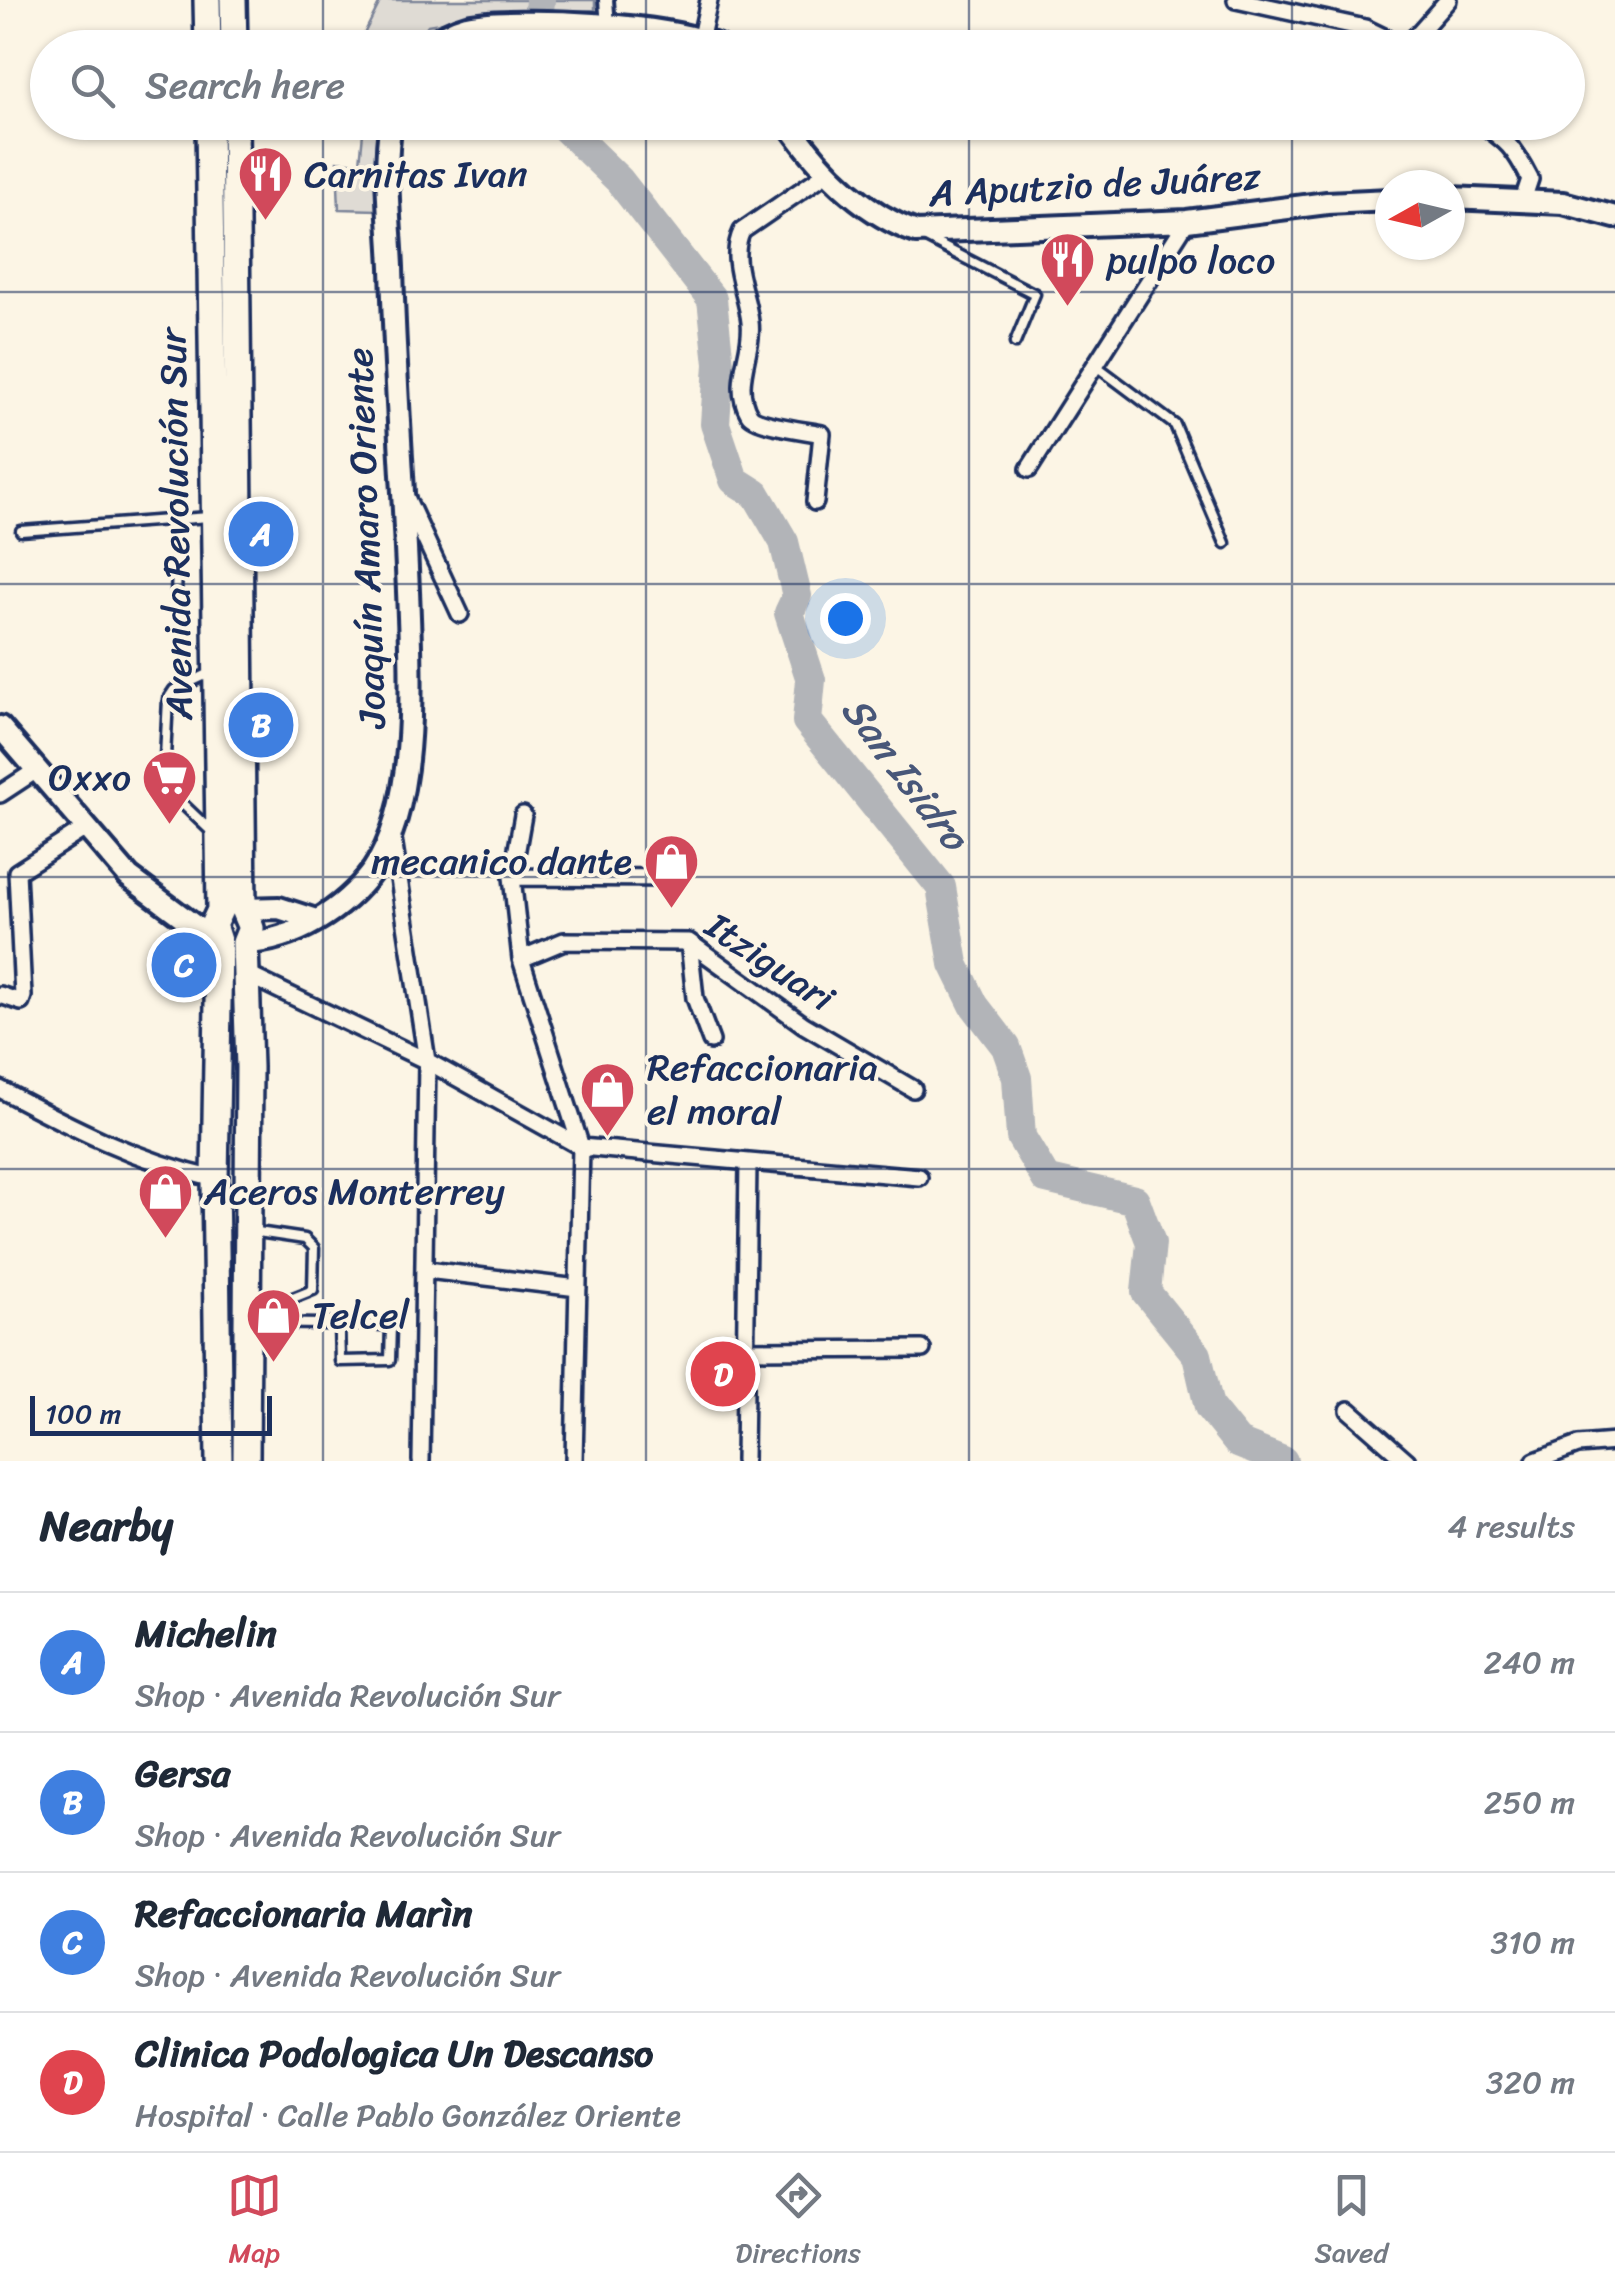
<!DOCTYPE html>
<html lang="en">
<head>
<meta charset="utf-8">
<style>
	:root { --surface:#fff; --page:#f6f6f7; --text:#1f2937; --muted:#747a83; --line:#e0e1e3; --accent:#d1495b }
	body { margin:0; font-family:Sriracha,sans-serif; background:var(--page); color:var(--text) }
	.compass { position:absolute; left:1375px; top:170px; width:90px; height:90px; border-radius:50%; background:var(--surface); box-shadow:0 2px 8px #0004; rotate:262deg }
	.scale { position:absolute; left:30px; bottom:25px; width:242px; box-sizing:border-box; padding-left:10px; border:5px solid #1b2f5e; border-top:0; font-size:28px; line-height:35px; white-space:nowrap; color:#1b2f5e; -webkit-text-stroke:8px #fcf5e5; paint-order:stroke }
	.you { position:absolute; left:845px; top:618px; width:35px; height:35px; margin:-25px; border:8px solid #fff; border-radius:50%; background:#1a73e8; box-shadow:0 0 0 15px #1a73e833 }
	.badge { display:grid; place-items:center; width:65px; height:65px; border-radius:50%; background:var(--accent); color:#fff; font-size:32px; font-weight:700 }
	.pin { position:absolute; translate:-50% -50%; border:5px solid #fff; box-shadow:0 2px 10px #0006 }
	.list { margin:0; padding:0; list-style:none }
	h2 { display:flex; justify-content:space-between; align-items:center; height:130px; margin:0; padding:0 40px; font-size:42px }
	h2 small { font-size:32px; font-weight:400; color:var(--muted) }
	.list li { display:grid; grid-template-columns:65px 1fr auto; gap:30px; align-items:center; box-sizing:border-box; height:140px; padding:0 40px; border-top:2px solid var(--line) }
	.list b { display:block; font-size:38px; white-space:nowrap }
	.list p { margin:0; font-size:32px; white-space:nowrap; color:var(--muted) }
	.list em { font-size:32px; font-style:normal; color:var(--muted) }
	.icon { flex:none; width:55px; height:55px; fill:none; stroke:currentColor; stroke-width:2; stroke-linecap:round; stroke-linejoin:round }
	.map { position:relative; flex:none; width:1615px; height:1461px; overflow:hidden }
	.search { position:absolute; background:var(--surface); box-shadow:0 2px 8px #0004; left:30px; right:30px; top:30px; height:110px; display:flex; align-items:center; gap:25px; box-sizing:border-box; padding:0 35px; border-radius:55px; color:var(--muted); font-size:38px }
	.sheet { height:690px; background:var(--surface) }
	nav { display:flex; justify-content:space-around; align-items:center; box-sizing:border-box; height:140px; border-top:2px solid var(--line); background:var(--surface); font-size:28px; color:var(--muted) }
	nav a { display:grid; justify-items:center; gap:5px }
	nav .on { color:var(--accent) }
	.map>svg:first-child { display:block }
	.green { fill:#dfdbd4; stroke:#7d8599; stroke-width:2.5 }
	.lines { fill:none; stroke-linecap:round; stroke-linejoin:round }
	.river { stroke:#b2b4b8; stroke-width:30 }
	.service-casing { stroke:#1b2f5e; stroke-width:15 }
	.pedestrian-casing { stroke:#1b2f5e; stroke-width:20 }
	.minor-casing { stroke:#1b2f5e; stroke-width:22 }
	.tertiary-casing { stroke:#1b2f5e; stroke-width:28 }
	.primary-casing { stroke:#1b2f5e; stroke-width:32 }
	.service { stroke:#fcf5e5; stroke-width:8 }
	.pedestrian { stroke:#fcf5e5; stroke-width:12 }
	.minor { stroke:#fcf5e5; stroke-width:15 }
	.tertiary { stroke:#fcf5e5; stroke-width:20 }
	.primary { stroke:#fcf5e5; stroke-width:25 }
	.grid { fill:none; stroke:#1b2f5e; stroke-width:2.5; stroke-opacity:0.55 }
	.labels { text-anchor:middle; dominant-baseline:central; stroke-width:8; stroke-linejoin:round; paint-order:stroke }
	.poi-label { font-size:38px; fill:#1b2f5e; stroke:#fcf5e5; text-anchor:start }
	.street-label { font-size:38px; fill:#1b2f5e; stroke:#fcf5e5 }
	.water-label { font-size:40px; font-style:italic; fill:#485779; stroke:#fcf5e5 }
</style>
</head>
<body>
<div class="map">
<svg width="1615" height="1461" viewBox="0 0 1615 1461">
	<rect width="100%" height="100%" fill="#fcf5e5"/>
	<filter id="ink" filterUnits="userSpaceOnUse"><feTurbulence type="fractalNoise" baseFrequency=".01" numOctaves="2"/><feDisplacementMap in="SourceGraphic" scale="20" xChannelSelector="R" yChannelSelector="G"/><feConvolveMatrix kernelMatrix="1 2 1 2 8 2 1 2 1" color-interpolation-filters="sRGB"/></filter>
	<g filter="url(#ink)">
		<path class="green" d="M381,0H595V10L484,16L428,25L411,47L357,48Z
			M364,123H379L378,210L339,209L337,161L360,163Z"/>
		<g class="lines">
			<path class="river" d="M536,48L540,0
				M559,122L619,180L712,299L719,364L715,424L734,480L756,494L784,542L797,596L789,613L811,680L807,721L941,887L954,964L974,1005L1006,1047L1017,1078L1021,1137L1046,1179L1135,1200L1151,1243L1146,1292L1197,1355L1209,1407L1238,1443L1283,1461"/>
			<defs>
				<path id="service" d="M924,237L1035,294L1015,343
					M1095,365L1175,425L1225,543
					M21,531L209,517
					M176,601L178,519
					M212,672L174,690L168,699L164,777L169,791L212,832
					M251,1231L305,1239L314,1248L313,1290L283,1302L259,1323
					M252,1323L391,1325L390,1360L340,1361L339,1324"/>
				<path id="pedestrian" d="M606,0L608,26"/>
				<path id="minor" d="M1236,0L1365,28L1406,48
					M701,37L709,0
					M1406,47L1448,0
					M1478,122C1508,141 1514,148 1530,179L1523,200
					M1029,469L1187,221
					M405,495L460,614
					M815,502L822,434C808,431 755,425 749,414C731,383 754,352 750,322C747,292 728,260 742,231L828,172
					M0,794L35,771
					M523,815L512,877L521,959L581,1147L574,1461
					M392,833L427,1061L421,1461
					M512,877L679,878
					M689,942L695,998L711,1041
					M521,959L564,941L689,942L804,1025L913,1089
					M246,974L427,1061L581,1147L919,1177
					M0,995L21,1002L23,996L17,872L84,829
					M0,1089C70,1127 137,1161 215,1179
					M427,1270L578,1288
					M745,1350L922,1349
					M1349,1410L1407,1461
					M744,1461L748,1163
					M1535,1461L1578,1445L1615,1442"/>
				<path id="tertiary" d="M426,48C438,38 452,30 467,26C514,16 682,24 721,48
					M787,122C819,168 862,213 916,232L1187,221L1327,203L1390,200
					M1450,198L1563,203L1615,217
					M0,727L129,877L219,944
					M243,909L279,908L316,920
					M245,943C294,941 344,910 373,870C416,808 412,689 409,617C405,500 395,384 392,267C390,220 383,169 391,122"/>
				<path id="primary" d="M207,0L208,48
					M233,0L234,48
					M209,122L220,910L213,925L219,944L215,1179L219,1461
					M235,122L243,909L251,928L245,943L249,1067L246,1461"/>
			</defs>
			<use href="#service" class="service-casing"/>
			<use href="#pedestrian" class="pedestrian-casing"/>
			<use href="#minor" class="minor-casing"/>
			<use href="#tertiary" class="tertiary-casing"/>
			<use href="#primary" class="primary-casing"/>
			<use href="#service" class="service"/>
			<use href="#pedestrian" class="pedestrian"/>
			<use href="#minor" class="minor"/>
			<use href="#tertiary" class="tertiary"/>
			<use href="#primary" class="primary"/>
		</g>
	</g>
	<path class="grid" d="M323,0V48M646,0V48M969,0V48M1292,0V48M323,122V1461M646,122V1461M969,122V1461M1292,122V1461M0,292H1615M0,584H1615M0,877H1615M0,1169H1615"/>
	<defs>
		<symbol id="restaurant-pin" viewBox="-11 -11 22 30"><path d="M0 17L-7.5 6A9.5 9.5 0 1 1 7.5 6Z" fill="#d1495b" stroke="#fcf5e5"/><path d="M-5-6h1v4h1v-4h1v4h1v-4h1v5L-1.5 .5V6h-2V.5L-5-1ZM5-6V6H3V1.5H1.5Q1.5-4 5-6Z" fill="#fff"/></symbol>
		<symbol id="supermarket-pin" viewBox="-11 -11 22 30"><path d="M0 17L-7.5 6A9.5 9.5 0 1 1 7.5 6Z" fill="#d1495b" stroke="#fcf5e5"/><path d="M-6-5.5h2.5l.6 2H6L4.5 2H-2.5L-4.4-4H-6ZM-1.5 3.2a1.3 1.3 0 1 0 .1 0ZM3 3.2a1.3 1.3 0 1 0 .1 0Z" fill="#fff"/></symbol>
		<symbol id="shop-pin" viewBox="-11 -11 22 30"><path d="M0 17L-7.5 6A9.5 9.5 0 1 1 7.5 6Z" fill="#d1495b" stroke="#fcf5e5"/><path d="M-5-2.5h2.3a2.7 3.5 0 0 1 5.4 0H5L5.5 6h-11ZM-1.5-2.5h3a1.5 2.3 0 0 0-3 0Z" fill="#fff"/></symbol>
	</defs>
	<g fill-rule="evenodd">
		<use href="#restaurant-pin" x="234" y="142" width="63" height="86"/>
		<use href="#restaurant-pin" x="1036" y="228" width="63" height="86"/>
		<use href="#supermarket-pin" x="138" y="746" width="63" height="86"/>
		<use href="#shop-pin" x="640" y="830" width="63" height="86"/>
		<use href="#shop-pin" x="576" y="1058" width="63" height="86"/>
		<use href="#shop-pin" x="134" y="1160" width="63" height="86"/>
		<use href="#shop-pin" x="242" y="1284" width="63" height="86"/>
	</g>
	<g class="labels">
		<g class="poi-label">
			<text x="304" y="174">Carnitas Ivan</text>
			<text x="1107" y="260">pulpo loco</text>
			<text x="131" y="777" text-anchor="end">Oxxo</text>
			<text x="632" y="861" text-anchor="end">mecanico dante</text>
			<text x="647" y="1067">Refaccionaria<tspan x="647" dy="44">el moral</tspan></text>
			<text x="204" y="1191">Aceros Monterrey</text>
			<text x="312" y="1315">Telcel</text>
		</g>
		<g class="street-label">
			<text transform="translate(1095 185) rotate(-3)">A Aputzio de Juárez</text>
			<text transform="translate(176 524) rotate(-91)">Avenida Revolución Sur</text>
			<text transform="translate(366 538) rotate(-92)">Joaquín Amaro Oriente</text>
			<text transform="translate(770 962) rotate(34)">Itziguari</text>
		</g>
		<g class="water-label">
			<text transform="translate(905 773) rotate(53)">San Isidro</text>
		</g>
	</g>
</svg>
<svg class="compass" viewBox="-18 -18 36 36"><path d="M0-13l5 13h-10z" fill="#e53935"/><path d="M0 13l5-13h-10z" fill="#747a83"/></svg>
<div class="scale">100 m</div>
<div class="you"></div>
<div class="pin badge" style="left:261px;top:534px;background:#3f7fe0">A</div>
<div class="pin badge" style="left:261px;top:725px;background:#3f7fe0">B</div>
<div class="pin badge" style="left:184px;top:965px;background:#3f7fe0">C</div>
<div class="pin badge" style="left:723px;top:1374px;background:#e0444e">D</div>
<div class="search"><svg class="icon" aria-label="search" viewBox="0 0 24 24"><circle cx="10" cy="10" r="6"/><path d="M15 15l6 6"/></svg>Search here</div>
</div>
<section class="sheet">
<h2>Nearby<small>4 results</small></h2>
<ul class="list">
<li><span class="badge" style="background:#3f7fe0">A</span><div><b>Michelin</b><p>Shop · Avenida Revolución Sur</p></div><em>240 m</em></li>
<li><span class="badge" style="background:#3f7fe0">B</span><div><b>Gersa</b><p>Shop · Avenida Revolución Sur</p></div><em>250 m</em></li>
<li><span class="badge" style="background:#3f7fe0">C</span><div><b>Refaccionaria Marìn</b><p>Shop · Avenida Revolución Sur</p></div><em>310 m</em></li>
<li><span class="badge" style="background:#e0444e">D</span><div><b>Clinica Podologica Un Descanso</b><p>Hospital · Calle Pablo González Oriente</p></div><em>320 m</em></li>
</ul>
</section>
<nav>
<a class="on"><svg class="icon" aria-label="map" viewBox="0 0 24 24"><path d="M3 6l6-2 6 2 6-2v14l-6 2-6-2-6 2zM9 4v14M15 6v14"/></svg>Map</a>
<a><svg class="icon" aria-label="directions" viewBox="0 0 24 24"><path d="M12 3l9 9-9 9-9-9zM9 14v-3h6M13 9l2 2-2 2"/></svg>Directions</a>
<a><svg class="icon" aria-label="saved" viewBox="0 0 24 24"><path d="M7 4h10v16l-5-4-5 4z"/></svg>Saved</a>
</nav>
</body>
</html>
